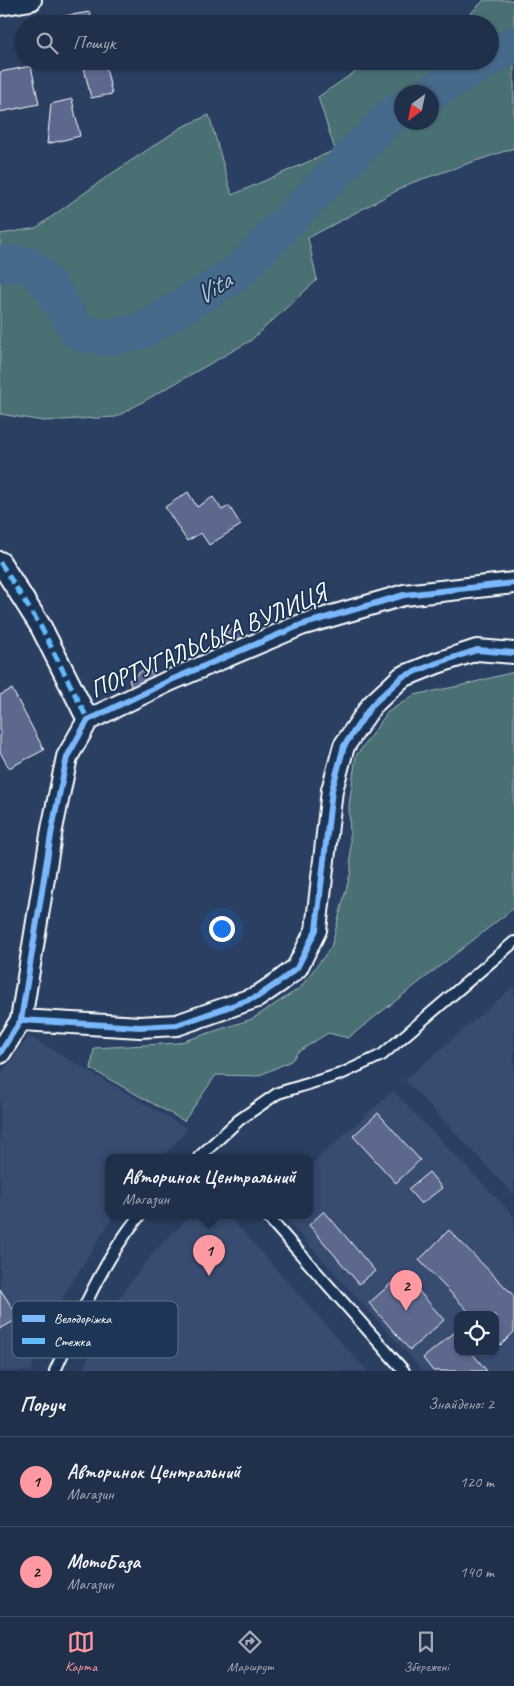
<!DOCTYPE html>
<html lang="uk">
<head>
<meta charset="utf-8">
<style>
	:root { --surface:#202f4a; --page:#283751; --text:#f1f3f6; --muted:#a2a9b5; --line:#3d4a62; --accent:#ff9aa2 }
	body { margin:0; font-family:Caveat,sans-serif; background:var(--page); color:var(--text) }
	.controls { position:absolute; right:15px; bottom:15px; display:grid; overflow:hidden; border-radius:10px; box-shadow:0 1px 4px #0004 }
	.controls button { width:45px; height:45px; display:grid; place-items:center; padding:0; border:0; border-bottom:1px solid var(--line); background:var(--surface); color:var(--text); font:25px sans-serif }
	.compass { position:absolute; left:394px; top:85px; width:45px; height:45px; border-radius:50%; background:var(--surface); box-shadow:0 1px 4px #0004; rotate:213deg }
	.you { position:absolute; left:221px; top:928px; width:18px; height:18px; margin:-12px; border:4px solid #fff; border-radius:50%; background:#1a73e8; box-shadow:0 0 0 8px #1a73e833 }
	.badge { display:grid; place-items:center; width:32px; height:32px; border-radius:50%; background:var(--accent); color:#111; font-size:16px; font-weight:700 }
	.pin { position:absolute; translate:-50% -41px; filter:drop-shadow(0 1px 2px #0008) }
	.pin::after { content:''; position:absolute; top:26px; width:18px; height:15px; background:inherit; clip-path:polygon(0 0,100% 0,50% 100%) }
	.popup { position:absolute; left:105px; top:1154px; width:208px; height:65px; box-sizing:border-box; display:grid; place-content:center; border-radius:10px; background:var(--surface); filter:drop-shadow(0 1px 4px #0005); font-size:16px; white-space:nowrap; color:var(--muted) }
	.popup b { font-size:19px; color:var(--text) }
	.popup::after { content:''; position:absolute; left:50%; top:100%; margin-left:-10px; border:10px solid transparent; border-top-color:var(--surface) }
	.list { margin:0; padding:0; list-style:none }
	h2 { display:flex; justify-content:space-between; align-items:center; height:65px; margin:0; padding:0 20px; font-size:21px }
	h2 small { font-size:16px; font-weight:400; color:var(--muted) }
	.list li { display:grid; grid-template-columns:32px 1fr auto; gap:15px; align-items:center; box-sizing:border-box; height:90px; padding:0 20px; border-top:1px solid var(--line) }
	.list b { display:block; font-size:19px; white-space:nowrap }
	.list p { margin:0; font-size:16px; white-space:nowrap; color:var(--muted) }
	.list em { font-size:16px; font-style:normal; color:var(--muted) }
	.icon { flex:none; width:28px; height:28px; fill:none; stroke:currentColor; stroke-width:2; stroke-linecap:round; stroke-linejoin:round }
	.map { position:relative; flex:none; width:514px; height:1371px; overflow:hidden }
	.search { position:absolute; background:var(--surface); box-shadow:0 1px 4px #0004; left:15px; right:15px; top:15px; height:55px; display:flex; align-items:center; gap:12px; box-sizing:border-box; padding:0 18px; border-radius:28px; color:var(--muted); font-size:19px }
	.sheet { height:245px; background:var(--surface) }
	nav { display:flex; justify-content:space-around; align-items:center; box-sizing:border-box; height:70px; border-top:1px solid var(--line); background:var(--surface); font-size:14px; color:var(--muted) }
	nav a { display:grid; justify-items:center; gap:2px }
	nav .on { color:var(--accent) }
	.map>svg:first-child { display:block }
	.built { fill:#394b70; fill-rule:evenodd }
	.green { fill:#497073; stroke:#a4b8b9; fill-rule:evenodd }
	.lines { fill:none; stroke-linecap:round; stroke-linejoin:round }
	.river { stroke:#446a8b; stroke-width:36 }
	.building { fill:#5d678f; stroke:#fff }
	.lane-casing { stroke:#fff; stroke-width:14 }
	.street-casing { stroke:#fff; stroke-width:24 }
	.lane { stroke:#1d3557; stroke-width:10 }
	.street { stroke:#1d3557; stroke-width:20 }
	.quiet { stroke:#63bbfa; stroke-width:5; stroke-dasharray:10 5; stroke-linecap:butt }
	.cycleway-casing { stroke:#1d3557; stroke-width:9 }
	.cycleway { stroke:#7ab7fb; stroke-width:6 }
	.labels { text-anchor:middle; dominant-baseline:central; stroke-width:4; stroke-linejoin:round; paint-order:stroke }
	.street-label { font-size:25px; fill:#fff; stroke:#1d3557 }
	.water-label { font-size:26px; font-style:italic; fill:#b4c3d1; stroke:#1d3557 }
	.key { fill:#1d3557; stroke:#617289; stroke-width:1 }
	.key-label { font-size:14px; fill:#fff }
</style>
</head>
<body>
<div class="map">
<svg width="514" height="1371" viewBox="0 0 514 1371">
	<rect width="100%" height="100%" fill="#2a3f62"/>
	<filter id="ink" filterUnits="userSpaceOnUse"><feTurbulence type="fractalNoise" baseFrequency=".02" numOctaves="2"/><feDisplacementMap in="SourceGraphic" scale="10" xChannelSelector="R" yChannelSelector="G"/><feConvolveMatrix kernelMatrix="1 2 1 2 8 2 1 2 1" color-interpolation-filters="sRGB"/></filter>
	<g filter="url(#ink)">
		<path class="built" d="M514,986V1195L405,1080Z
			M29,1036L188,1129L163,1157H109V1215H114L45,1326L31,1371H0V1075Z
			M393,1091L514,1216V1371H423L282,1215H309V1166ZM458,1315H495V1352H458Z
			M191,1215H228L367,1371H82L117,1300L153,1253Z"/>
		<path class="green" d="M484,0H514V148L411,183L308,238L317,280L250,341L116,417L43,421L0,414V234L36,228L108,176L182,127L209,115L232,195L335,150L318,97L371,61H490V24H460ZM402,92H432V122H402Z
			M514,672V908L348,1038L328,1033L298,1052L291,1061L258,1076L216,1075L184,1121L91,1069L94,1048L178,1043L252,1019L300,988L331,947L351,871L349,805L356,756L388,712L414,695L459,686Z"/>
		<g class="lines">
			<path class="river" d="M490,59L514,44
				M431,92L487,61
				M0,265L7,263L29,265L50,286L78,332L107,338L142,331L236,274L393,114L402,109"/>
		</g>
		<path class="building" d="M90,12L92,24H60L58,17Z
			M105,63L112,94L91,98L84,68Z
			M31,66L39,104L0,112V72Z
			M72,99L80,136L47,144L51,104Z
			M188,492L197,507L213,497L222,510L229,506L241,525L209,545L201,533L187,541L165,507Z
			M238,627L248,648L222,658L214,638Z
			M147,667L158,681L135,697L129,680Z
			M12,689L44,750L9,768L0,752V695Z
			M378,1113L420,1160L396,1183L353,1136Z
			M429,1172L442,1188L421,1204L408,1189Z
			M324,1211L375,1271L359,1284L309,1225Z
			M449,1230L514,1296V1332L501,1345L495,1339V1315H472L419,1260Z
			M403,1273L444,1320L410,1350L369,1303Z
			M0,1289L19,1318L0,1329Z
			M455,1332L458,1336V1352H471L487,1371H433L423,1358Z"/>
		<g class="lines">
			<defs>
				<path id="lane" d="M199,1157L239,1120L278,1093L341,1074L382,1055L514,942
					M266,1215L404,1371
					M55,1371C80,1316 101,1263 140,1215"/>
				<path id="street" d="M0,5L31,0
					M0,562L41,627L88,720
					M21,1020L140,1027L177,1025L257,997L279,982L297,968L316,930L332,790L344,746L372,705L402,677L437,663L477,650L514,653
					M0,1053L21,1020L52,829L67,757L88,720L171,680L301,625L404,595L514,583"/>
			</defs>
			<use href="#lane" class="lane-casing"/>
			<use href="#street" class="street-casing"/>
			<use href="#lane" class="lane"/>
			<use href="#street" class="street"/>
			<path class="quiet" d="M0,562L41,627L88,720"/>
			<defs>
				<path id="cycleway" d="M21,1020L140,1027L177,1025L257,997L279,982L297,968L316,930L332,790L344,746L372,705L402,677L437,663L477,650L514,653
					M0,1053L21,1020L52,829L67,757L88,720L171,680L301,625L404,595L514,583"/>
			</defs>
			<use href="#cycleway" class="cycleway-casing"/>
			<use href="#cycleway" class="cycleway"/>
		</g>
	</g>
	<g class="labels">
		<g class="street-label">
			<text transform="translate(208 641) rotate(-23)">ПОРТУГАЛЬСЬКА ВУЛИЦЯ</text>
		</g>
		<g class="water-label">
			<text transform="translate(213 288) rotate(-32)">Vita</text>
		</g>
	</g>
	<rect x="12" y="1301" width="166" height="57" rx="8" class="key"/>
	<rect x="22" y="1315" width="23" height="7" fill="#7ab7fb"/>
	<rect x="22" y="1338" width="23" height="6" fill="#63bbfa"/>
	<g class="key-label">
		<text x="54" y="1323">Велодоріжка</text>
		<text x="54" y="1346">Стежка</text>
	</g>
</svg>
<div class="controls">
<button><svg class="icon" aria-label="locate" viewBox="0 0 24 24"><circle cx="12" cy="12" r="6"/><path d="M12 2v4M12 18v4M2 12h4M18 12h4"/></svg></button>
</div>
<svg class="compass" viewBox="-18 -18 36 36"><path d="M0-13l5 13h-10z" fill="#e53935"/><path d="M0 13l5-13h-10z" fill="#a2a9b5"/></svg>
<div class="you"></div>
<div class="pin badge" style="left:209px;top:1276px">1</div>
<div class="popup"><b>Авторинок Центральний</b>Магазин</div>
<div class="pin badge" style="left:406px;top:1311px">2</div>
<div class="search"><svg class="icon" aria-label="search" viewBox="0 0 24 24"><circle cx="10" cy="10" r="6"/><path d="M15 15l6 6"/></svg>Пошук</div>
</div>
<section class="sheet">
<h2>Поруч<small>Знайдено: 2</small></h2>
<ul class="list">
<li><span class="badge">1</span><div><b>Авторинок Центральний</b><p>Магазин</p></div><em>120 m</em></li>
<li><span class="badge">2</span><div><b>МотоБаза</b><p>Магазин</p></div><em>140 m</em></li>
</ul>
</section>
<nav>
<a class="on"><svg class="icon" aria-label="map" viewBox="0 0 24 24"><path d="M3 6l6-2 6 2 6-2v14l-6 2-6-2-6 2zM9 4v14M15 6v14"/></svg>Карта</a>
<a><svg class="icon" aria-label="directions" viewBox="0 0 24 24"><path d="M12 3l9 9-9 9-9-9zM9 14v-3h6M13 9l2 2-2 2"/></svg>Маршрут</a>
<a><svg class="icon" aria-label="saved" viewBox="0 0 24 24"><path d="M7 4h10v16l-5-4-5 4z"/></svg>Збережені</a>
</nav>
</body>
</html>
